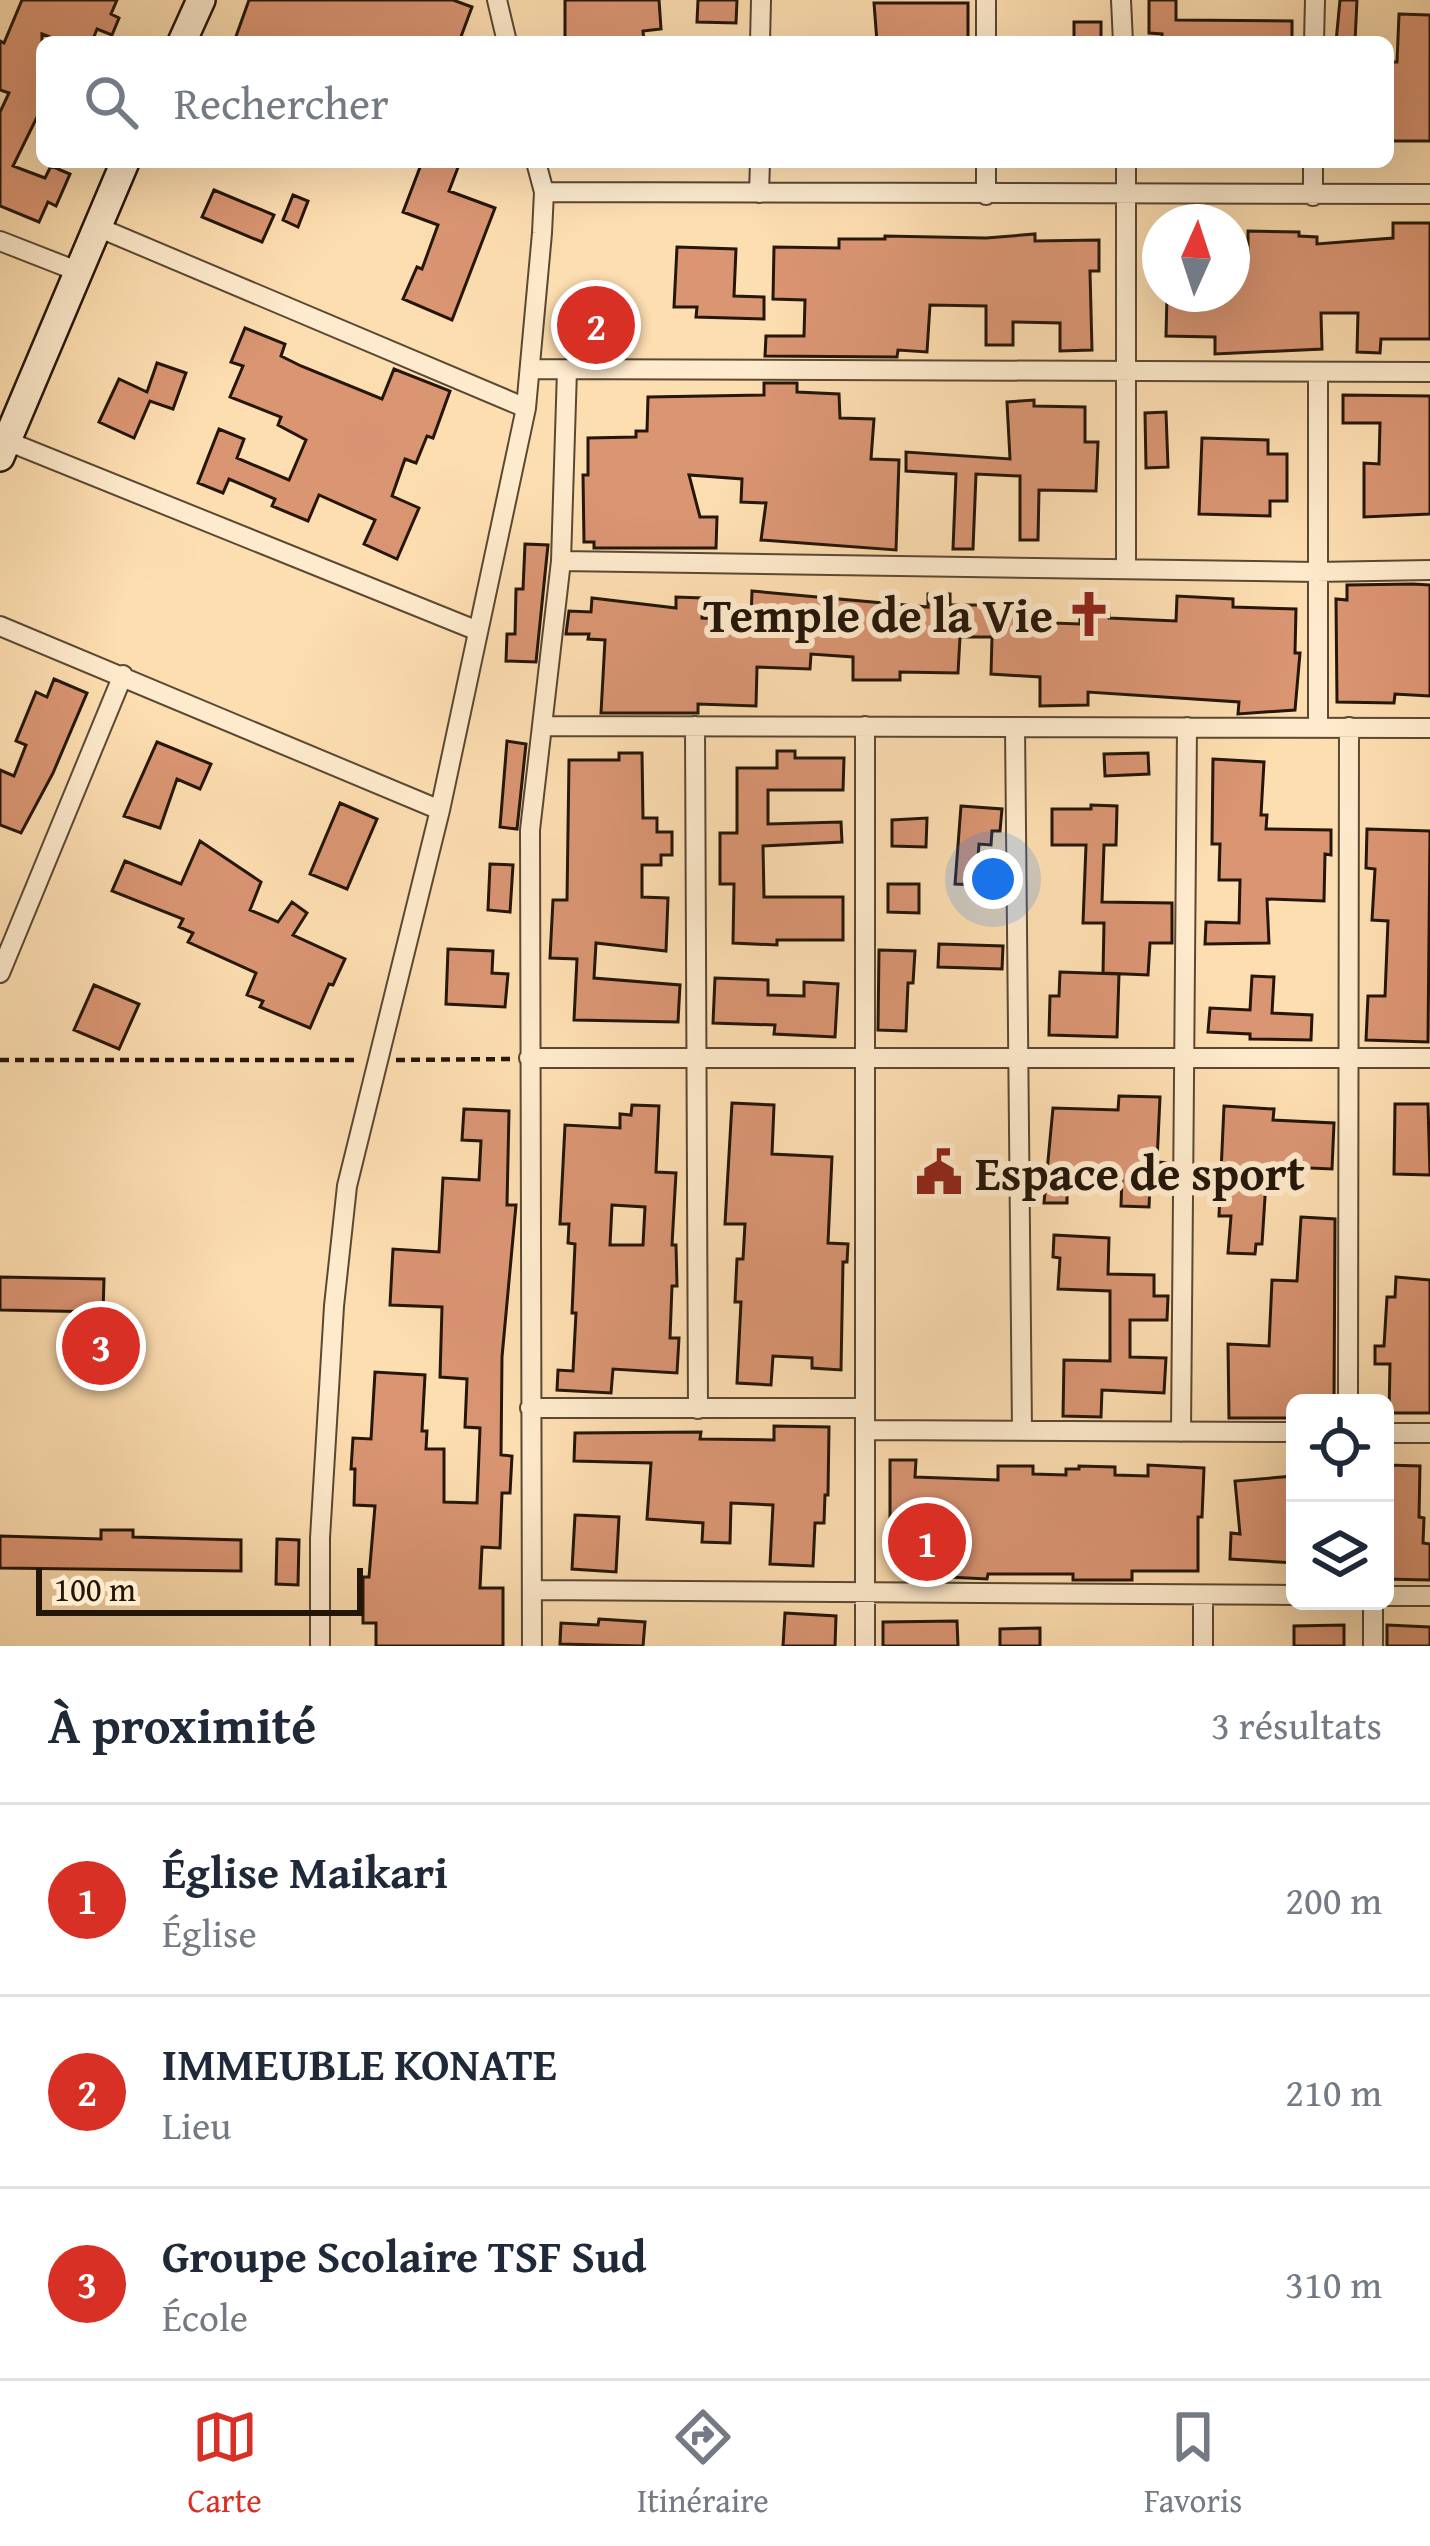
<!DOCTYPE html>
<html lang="fr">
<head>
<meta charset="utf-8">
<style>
	:root { --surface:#fff; --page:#f6f6f7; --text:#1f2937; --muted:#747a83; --line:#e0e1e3; --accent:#d93025 }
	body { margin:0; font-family:"Gentium Book Plus",serif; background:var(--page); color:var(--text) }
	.controls { position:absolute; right:36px; bottom:36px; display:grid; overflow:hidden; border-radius:18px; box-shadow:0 12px 48px #0002 }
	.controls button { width:108px; height:108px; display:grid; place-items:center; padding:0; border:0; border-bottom:3px solid var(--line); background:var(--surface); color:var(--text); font:60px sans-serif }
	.compass { position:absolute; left:1142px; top:204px; width:108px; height:108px; border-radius:50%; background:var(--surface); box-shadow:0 12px 48px #0002; rotate:3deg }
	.scale { position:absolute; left:36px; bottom:30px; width:327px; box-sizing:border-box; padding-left:12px; border:6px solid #241609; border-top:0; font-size:33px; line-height:42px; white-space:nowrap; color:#241609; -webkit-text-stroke:9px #feeacc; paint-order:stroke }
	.you { position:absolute; left:993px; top:879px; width:42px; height:42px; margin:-30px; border:9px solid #fff; border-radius:50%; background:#1a73e8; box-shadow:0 0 0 18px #1a73e833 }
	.badge { display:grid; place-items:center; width:78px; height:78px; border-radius:50%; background:var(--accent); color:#fff; font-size:39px; font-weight:700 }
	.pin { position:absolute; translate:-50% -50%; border:6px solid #fff; box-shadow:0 3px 12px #0006 }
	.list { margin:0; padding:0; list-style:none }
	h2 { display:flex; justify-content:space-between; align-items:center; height:156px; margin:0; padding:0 48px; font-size:51px }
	h2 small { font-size:39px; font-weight:400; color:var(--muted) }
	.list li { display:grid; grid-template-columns:78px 1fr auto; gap:36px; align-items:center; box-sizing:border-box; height:192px; padding:0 48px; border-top:3px solid var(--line) }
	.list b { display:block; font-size:45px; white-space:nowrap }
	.list p { margin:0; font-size:39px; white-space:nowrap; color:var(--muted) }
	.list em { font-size:39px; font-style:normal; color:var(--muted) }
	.icon { flex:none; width:66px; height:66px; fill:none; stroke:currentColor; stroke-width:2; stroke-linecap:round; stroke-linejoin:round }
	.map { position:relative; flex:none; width:1430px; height:1646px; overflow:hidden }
	.search { position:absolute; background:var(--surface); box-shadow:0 12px 48px #0002; left:36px; right:36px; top:36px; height:132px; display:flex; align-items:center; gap:30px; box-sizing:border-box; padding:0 42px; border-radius:18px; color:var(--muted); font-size:45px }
	.sheet { height:732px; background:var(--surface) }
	nav { display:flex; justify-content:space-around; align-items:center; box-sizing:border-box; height:168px; border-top:3px solid var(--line); background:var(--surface); font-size:33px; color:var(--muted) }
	nav a { display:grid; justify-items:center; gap:6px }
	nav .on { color:var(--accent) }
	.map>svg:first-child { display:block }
	.building { fill:#da9573; stroke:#241609; stroke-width:3; fill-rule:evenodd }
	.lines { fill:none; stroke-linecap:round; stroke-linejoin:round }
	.street-casing { stroke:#5a4833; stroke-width:22 }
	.secondary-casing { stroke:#241609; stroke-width:32 }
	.path { stroke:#241609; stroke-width:4.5; stroke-dasharray:9 6; stroke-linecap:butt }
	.street { stroke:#feeacc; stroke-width:18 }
	.secondary { stroke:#feeacc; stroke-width:27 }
	.labels { text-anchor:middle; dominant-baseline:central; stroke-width:12; stroke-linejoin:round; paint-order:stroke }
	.poi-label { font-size:48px; font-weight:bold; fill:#241609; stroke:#feeacc; text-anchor:end }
</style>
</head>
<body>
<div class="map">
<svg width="1430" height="1646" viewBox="0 0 1430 1646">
	<rect width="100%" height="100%" fill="#fddeb1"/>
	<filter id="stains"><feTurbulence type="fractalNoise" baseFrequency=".00167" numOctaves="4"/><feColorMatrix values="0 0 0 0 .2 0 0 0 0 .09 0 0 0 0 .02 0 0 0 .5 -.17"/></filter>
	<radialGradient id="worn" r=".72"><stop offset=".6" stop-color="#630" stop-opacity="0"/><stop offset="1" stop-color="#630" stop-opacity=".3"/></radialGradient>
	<path class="building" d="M22,0H117L111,14L119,18L112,35L97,29L92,42H63L42,34V107L13,166L45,178L51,166L70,174L56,206L48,202L39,222L0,206V112L9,93L0,90V41L4,43Z
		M249,0H453L472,7L459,42H234Z
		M565,0H659L661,29L643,31L644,42H565Z
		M698,0H737L736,23L697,22Z
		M1149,0H1176V20L1292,21V42H1162V34L1149,33Z
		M1340,0H1357L1355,42H1336Z
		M874,3H968V42H877Z
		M1399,14L1430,15V141H1388V62H1397Z
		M1074,22H1101V42H1074Z
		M422,162H460L449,191L495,208L452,320L403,299L417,267L422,269L438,225L403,212Z
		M214,190L274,215L262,242L202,217Z
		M293,195L308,201L298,227L283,220Z
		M1393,223H1430V339H1381L1380,353L1357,352L1358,313H1321L1322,349L1215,354V337L1166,336L1167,296L1232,294V264H1248V231L1299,232V236L1317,237V244L1393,238Z
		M1035,234V241L1099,240V271H1090L1092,350L1060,351V323L1013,322V345H986V306L930,305L927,352L898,350L897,357L765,356L766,336H804L805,300L773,299L774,247L839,248V239H885V236L986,238Z
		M677,247L736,249L734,296L764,297V319L696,317L697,307H674Z
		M574,300H619V353L572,349Z
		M245,328L285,344L281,356L301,366L382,399L394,369L450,391L433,438L427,436L416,463L405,459L392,496L419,508L397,559L364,544L375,520L319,495L308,521L272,506L275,499L229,479L223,493L198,483L219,429L244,439L237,458L289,480L306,440L278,425L281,417L230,397L243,366L231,362Z
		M157,363L186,373L173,409L150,401L134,438L99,422L119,379L147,392Z
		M764,383H797V392L839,394L840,418L874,419L871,459L899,460L896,550L761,540L766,503L741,502L742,479L689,475L700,517H717L716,548H594V542H584L583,475H588V438L636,437V431H647L648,397L764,395Z
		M1343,395L1430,396V514L1364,517V463L1379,464L1380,423H1343Z
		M1034,400V406L1085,407V442H1098L1096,491L1039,490L1038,540H1020V476L976,474L973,549H953L956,474L906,471V452L1010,459L1007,402Z
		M1166,412L1168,467L1146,468L1145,413Z
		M1202,438L1268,440V454H1287V501H1270V516L1199,514Z
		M525,544L548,545L536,662L506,661L507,634H515L516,589H523Z
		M1413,584L1430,585V696L1395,694L1394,703L1337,702L1336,599L1347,600V585Z
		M752,591L928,607V594H950V605H1024V622L1080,624V603H1108L1109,618L1176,621L1177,596L1233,599V607L1296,609L1295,653H1300L1295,710L1238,714L1239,702L1088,692V705L1040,706V677L991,674L992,637H960L958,673L900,672V680H853V657L811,654L810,669L757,667L756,706L698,704V713H601L605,640L588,639L589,634H566L569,611L591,612L592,598L676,608V597L703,598L702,618L751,621Z
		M54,679L87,693L53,773L21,833L0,825V770L14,776L26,745L16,741L36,692L47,697Z
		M507,741L526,744L517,829L500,827Z
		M157,742L211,764L200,789L177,779L160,828L124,816Z
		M777,751H795V758H844L843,790H768V824L841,822L842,842L763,846L764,897H843V940H777V945L733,943L734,884H720V833H737V768H777Z
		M619,753H642L643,818H657V832H672V855H661V865H642V897L668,898L666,951L596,943L594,978L680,985L678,1022L574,1020L577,959L550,958L553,900H567L569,760H619Z
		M1148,753L1149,774L1105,776L1104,754Z
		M1213,759L1264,762L1261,815H1267L1266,829L1331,830V855L1325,854L1324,901L1267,899L1269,943L1205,944L1206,922L1239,923L1240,880H1219L1220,844H1212Z
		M340,803L377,819L347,889L310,874Z
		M1091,805L1117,806L1116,845H1104L1102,902L1172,903V943H1150L1148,975L1103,973L1104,923H1083L1086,845H1052V809H1091Z
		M961,806L1002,809L1000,831H992L991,845L979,844L976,885L955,884Z
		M927,818L926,847L892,846V820Z
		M1367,829L1430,831L1428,1042L1366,1040L1368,996H1385L1388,921L1372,920L1375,869L1366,868Z
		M200,841L261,882L250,910L278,922L292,902L307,913L293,935L345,959L333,985L329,984L310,1028L260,1007L263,1001L247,995L256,973L188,942L193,933L179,927L183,919L112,891L125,861L181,884Z
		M490,864L513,865L510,912L488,910Z
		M888,884H919V913L888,912Z
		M939,944L1003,946L1002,969L938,967Z
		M448,949L493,951L492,973L508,974L505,1007L446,1004Z
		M879,950L915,951L913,983H908L906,1031L878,1030Z
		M1060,972L1119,974L1117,1037L1049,1035L1050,996H1059Z
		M1252,976L1274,977L1272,1013L1312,1015L1311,1040L1250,1039V1034L1208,1032L1210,1008L1250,1010Z
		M715,978L768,980V995L804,996V982L838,984L835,1037L774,1034L775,1025L713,1023Z
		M94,985L139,1004L119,1049L74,1030Z
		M1119,1096L1160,1097L1157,1162L1170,1163V1186L1150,1185L1149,1207L1121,1206L1122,1177L1067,1175V1203H1044L1053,1108L1118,1110Z
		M732,1103L774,1105L772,1154L832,1157L828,1243L848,1244L847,1262H843L841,1370L812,1368V1358L773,1356L771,1385L737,1383L741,1302H735L737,1259H743L745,1224H725Z
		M1395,1104H1428L1430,1175L1394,1174Z
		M632,1105L659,1106L656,1172L676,1173L672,1245H676L677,1286H672L670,1338H679L677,1373L613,1369L611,1393L557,1390L558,1370L573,1371L576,1313H572L575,1244L568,1243L569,1224H560L565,1125L620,1128V1114L631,1115ZM612,1205L645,1207L643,1245H610Z
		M1224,1106L1274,1109L1273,1120L1334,1123L1332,1169L1267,1166L1262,1244H1256L1255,1254L1228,1253L1231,1216H1219Z
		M464,1109L509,1111L507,1205H516L502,1357L501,1455L512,1456L510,1493H502L500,1548L482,1547L480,1588H503V1646H376V1623H363V1577H369L375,1506L354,1505L355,1469H351L353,1438L371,1439L375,1372L425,1375L422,1431H427L426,1449H444V1502L477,1503L480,1428L465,1427L467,1379L440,1377L442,1307L390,1305L393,1249L439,1252L443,1178L479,1180L481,1141L462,1140Z
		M1301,1217L1335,1219L1334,1403H1295V1418H1229L1228,1344L1269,1346L1272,1280L1297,1281Z
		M1054,1235L1109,1238L1108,1274L1154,1275V1296H1168L1167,1320H1130V1357L1166,1358L1164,1393L1102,1390L1101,1417L1063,1416L1064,1360L1110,1361V1291L1058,1289L1060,1258L1053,1257Z
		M0,1277L104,1279L103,1312L0,1310Z
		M1396,1277L1430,1280V1413H1389L1390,1364H1375V1346H1384L1387,1297H1395Z
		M774,1426L829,1427L828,1495H825L824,1523H815L813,1566L770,1564L773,1505L731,1503L730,1543L702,1542L703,1523L647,1519L651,1463L574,1461L575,1433L701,1432L700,1439L774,1440Z
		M890,1460H916L915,1477L998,1480V1466H1033V1474L1066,1475V1469H1079V1466L1115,1467V1475L1148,1476V1465L1204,1468L1202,1517H1198V1571H1132V1580H1073V1574H988L987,1579L929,1576L931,1519L890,1518Z
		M1385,1465L1420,1466L1419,1517L1424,1518L1423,1543L1430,1544V1580L1385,1579Z
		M1295,1476V1563L1230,1559L1231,1533L1240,1534L1235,1481Z
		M575,1515L619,1517L616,1572L572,1569Z
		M101,1530H133V1537L241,1540V1571L0,1568V1536L101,1539Z
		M277,1539L299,1540L298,1585L276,1584Z
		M785,1613L836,1616L835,1646H783Z
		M599,1619L645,1622L643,1646L560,1644L561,1623L598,1625Z
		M957,1621L958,1646H883V1622Z
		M1344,1625V1646H1294V1626Z
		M1387,1625L1430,1627V1646H1387Z
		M1040,1628V1646H1000V1629Z"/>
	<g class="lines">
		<defs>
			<path id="street" d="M497,0L507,42
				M986,0V42
				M1121,0L1123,42
				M760,42L761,0
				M1314,42L1315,0
				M986,162V195
				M1126,162V568
				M544,192L1430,194
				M759,193L760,162
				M1313,196V162
				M95,226L526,408
				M0,241L77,271
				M531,369L1430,372
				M7,441L478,631
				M561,561L1316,572L1430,570
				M0,626L440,810
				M545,726L1430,728
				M695,726L698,1409
				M1015,727L1022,1431
				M1318,728V372
				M0,973L123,675
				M529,1058H1430
				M1348,1403L1349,727
				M530,1408H865
				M865,1430L1295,1432
				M1181,1432L1187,727
				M1385,1433H1430
				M532,1590L1295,1595
				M1203,1595V1646
				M1385,1596H1430
				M1373,1601V1646
				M320,1646V1538L334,1306L347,1186L440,810L526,408L542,233L544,192L536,162
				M532,1646L530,830L561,561L567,370
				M865,1646V726"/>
			<path id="secondary" d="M182,42L201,0
				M0,457L125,162"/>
		</defs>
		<use href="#street" class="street-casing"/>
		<use href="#secondary" class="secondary-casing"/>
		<path class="path" d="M0,1060H360
			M396,1060L510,1059"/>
		<use href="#street" class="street"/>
		<use href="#secondary" class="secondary"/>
	</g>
	<defs>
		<symbol id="church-bare" viewBox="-9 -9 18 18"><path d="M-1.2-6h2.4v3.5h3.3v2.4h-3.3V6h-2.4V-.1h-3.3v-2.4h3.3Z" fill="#8f2418" stroke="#feeacc" stroke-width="2.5" paint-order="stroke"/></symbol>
		<symbol id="civic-bare" viewBox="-9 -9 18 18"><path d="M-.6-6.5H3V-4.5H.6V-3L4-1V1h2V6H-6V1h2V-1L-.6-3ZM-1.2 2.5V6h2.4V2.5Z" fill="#8f2418" stroke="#feeacc" stroke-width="2.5" paint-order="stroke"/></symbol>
	</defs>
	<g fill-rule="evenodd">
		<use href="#church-bare" x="1056" y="581" width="66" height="66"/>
		<use href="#civic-bare" x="906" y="1139" width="66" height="66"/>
	</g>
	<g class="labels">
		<g class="poi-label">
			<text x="1053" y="614">Temple de la Vie</text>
			<text x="975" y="1172" text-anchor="start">Espace de sport</text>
		</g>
	</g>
	<rect width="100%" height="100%" filter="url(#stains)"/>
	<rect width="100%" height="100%" fill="url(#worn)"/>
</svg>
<div class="controls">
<button><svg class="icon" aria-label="locate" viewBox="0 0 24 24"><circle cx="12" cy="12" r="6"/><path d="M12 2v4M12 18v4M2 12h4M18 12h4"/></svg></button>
<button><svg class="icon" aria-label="layers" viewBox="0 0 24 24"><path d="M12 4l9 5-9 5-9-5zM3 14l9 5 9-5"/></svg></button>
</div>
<svg class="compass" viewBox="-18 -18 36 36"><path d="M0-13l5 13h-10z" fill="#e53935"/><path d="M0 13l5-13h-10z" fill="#747a83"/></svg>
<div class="scale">100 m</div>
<div class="you"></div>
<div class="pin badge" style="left:927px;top:1542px">1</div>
<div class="pin badge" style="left:596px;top:325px">2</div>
<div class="pin badge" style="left:101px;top:1346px">3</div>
<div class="search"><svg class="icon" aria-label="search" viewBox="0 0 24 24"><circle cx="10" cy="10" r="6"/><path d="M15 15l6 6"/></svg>Rechercher</div>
</div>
<section class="sheet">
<h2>À proximité<small>3 résultats</small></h2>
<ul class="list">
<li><span class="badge">1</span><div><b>Église Maikari</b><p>Église</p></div><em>200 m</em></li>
<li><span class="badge">2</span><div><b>IMMEUBLE KONATE</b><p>Lieu</p></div><em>210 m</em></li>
<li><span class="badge">3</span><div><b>Groupe Scolaire TSF Sud</b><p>École</p></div><em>310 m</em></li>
</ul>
</section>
<nav>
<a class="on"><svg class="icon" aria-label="map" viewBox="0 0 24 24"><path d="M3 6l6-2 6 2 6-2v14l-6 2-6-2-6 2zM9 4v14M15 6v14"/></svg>Carte</a>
<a><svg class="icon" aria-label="directions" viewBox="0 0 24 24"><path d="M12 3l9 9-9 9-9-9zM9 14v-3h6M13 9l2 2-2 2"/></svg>Itinéraire</a>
<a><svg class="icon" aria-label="saved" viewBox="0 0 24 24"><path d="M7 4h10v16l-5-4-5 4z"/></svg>Favoris</a>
</nav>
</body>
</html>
